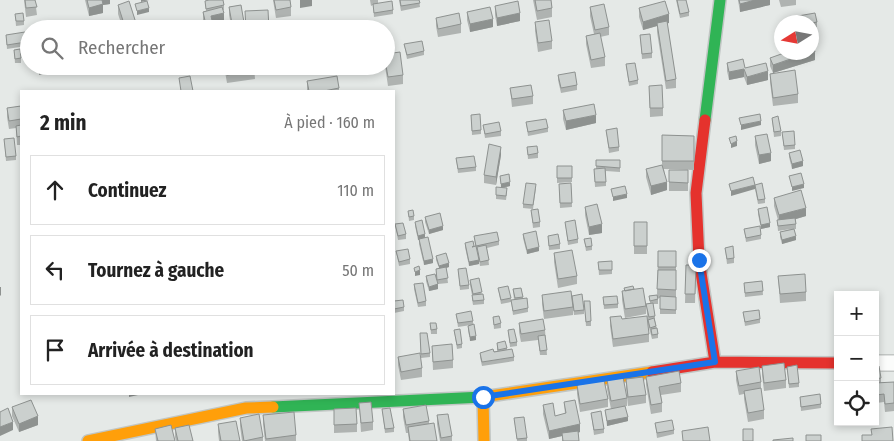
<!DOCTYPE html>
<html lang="fr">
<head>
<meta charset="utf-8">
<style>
	:root { --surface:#fff; --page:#f2f2f2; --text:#222; --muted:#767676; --line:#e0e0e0 }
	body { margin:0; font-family:"Fira Sans Condensed",sans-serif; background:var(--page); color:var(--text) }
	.controls { position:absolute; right:15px; bottom:15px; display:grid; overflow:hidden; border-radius:0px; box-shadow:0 2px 8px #0003 }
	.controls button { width:45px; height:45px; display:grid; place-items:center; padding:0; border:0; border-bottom:1px solid var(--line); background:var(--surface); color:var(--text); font:25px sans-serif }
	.compass { position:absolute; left:774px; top:15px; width:45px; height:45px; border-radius:50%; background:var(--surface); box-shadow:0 2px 8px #0003; rotate:259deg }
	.stop { position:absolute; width:15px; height:15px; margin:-11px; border:4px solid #1a73e8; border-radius:50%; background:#fff }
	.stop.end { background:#1a73e8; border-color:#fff; box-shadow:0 1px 5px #0008 }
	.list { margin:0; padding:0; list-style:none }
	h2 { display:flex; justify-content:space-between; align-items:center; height:65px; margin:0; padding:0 20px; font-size:21px }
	h2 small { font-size:16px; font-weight:400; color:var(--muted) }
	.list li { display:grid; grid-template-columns:32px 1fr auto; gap:15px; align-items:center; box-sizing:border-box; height:70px; margin:0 10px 10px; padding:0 10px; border:1px solid var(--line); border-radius:0px }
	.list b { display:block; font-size:19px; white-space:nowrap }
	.list em { font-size:16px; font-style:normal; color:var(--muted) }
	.icon { flex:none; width:28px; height:28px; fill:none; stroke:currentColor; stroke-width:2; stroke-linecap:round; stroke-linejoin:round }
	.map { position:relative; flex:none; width:894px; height:441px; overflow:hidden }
	.search { position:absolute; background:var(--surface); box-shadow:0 2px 8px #0003; left:20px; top:20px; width:375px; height:55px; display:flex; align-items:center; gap:12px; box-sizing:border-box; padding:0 18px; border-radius:28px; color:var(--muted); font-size:19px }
	.panel { position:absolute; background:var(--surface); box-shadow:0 2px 8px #0003; left:20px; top:90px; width:375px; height:305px; border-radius:0px }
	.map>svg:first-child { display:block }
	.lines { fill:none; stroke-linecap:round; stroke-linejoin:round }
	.street-casing { stroke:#c2c6c4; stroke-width:18 }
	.fast-casing { stroke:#c1c6c4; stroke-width:14 }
	.slow-casing { stroke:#c1c6c4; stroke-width:14 }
	.jam-casing { stroke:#c1c6c4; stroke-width:14 }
	.street { stroke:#fbfcfb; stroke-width:15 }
	.fast { stroke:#30b455; stroke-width:11 }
	.slow { stroke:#ff9f0a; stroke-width:11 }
	.jam { stroke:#e5322d; stroke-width:11 }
	.wall { fill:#afb3b1 }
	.shaded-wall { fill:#8e9290 }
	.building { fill:#cbd0ce; stroke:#8e9290 }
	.route { stroke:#1a73e8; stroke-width:6 }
</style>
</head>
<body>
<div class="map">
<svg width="894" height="441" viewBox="0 0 894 441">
	<rect width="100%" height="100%" fill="#e5e9e7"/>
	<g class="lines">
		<defs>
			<path id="street" d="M875,363H894"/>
			<path id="fast" d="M705,120L720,0
				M273,407L483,397"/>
			<path id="slow" d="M88,441L246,408L273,407
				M484,441L483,397L652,372"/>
			<path id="jam" d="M705,120L696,193L699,260L715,362
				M652,372L715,362L838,363"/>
		</defs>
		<use href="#street" class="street-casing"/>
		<use href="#fast" class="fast-casing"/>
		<use href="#slow" class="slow-casing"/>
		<use href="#jam" class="jam-casing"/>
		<use href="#street" class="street"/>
		<use href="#fast" class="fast"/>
		<use href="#slow" class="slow"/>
		<use href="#jam" class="jam"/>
	</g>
	<path class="wall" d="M24,0H35L37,15L26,17Z
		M85,0H110V4L103,5V13L89,16Z
		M273,0H290L291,7V16L276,18Z
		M370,0H378V4L393,10V14L374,17L373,5L371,6Z
		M399,0H419L420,7L401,11Z
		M533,0H551L552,8V17L537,20Z
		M676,0H686L689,12V16L680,18Z
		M738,0H770V5L740,12Z
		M779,0H796V5L781,7Z
		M205,1L224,5V10H223L224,22L213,24L214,29H205L203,20V12L206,11Z
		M118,5L136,29H123L118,14Z
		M241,5L245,29H232L229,15V7Z
		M495,6L520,21L497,26L495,15Z
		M590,7L609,27V35L600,37L605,57V66L591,68L586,44V36L594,34L590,16Z
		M639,8L669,23H667L676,79V88L666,89L657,32V26L643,30L639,17Z
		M467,12L493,27L470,32L467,20Z
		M15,14L24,21V25L16,26Z
		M798,16L817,22V27H812V22H798Z
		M436,18L461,24V33L438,37L436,26Z
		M535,22L552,41V49L538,52L535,31Z
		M6,35L26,42V46L7,49Z
		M640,35L652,53V58L642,59Z
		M404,44L424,51V55L407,59Z
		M14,50L21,58V63H15Z
		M770,58L815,60L773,73L798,94V103L773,106L770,82V74L773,73L770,66Z
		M727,63L768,80L747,85L744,77L729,80L727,71Z
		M626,64L638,80V84L629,86Z
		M224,66H254L255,79L227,83Z
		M385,66L403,75V84L388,86Z
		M558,75L577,85V90L561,93L558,80Z
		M307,81L339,88V91H307Z
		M649,86L663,108V116L650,117Z
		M510,88L533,96V104L512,107Z
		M21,106V145H17L16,128L9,129L7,117V108Z
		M563,110L596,123L566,130L563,119Z
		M471,115L481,130V134L472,135Z
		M772,118L781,131V136L774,137Z
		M526,122L548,128V132L528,136Z
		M483,125L501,131V136L485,138Z
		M606,130L619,147V151L609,153Z
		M782,132L795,145V149L784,150Z
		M662,135L694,136V170L664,169L667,190L651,195L646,177V169L662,165Z
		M755,136L771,161L759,164L755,145Z
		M4,139L16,156V160L6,161Z
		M527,147L538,153V158L528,159Z
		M789,153L803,166L792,169L789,157Z
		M501,155L496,185L484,183V175Z
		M456,158L476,167V171L458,173Z
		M596,160H620V172L606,171V186L595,187L594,169H596Z
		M557,166H572V182L557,183Z
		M669,170H688V191H669Z
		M500,176L510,186L503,188L507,192L506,200L496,199V195L501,187Z
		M571,183L572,207L560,208L559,184Z
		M755,185L765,199V203L758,204L755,189Z
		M536,188L533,209L523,208V204Z
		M774,198L806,216L796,219V229H794L796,240L782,244L780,237V232L791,229L778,231L777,220H778L774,206Z
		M585,207L602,233L589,235L585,215Z
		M758,209L770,227L761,229L758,214Z
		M531,210L540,222V227L533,228Z
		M408,211L414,216V220L409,221Z
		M425,217L443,230L429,234L425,222Z
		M415,222L425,238L433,263L424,265L419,244V240H418L415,226Z
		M565,222L578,239V243L568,245Z
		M634,222H647V254H634Z
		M395,224L406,234V239L398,240Z
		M744,229L761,235V239L746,242Z
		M523,234L539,251L527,254L523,238Z
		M474,236L499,241V245L487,248L489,265L480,266L477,249L476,250L479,264L469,266L465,247V243L475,246Z
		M548,236L560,244V249L549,250Z
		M584,239L592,246V250L586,251Z
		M725,248L734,258V263L727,264Z
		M396,251L410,259V264L399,266Z
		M658,251H676V314H660V298H658V304H653L655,316V320L658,334V338L652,339L648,324L646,304L650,303L649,296L657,295Z
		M554,253L577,276V284L558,288L554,262Z
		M436,256L449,267L446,268L448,283L438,284V289L429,291L426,281V276L436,279V269L439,268L436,260Z
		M612,261V274L599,275L598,262Z
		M686,265H696L695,303H685Z
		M458,269L469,285V289L460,290Z
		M778,276L806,292V301L780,303Z
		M470,280L482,294L484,300V304L473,305L472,299V295L470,285Z
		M762,281L763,295L745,297L744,283Z
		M414,284L426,301V306L418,307L414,289Z
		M498,288L511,298V302L501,304Z
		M521,288L523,298L528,308V312L513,315L511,300H514L513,289Z
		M624,288L634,289L646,306V314L625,318L622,300V291H624Z
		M542,295L573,307V315L544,319L542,304Z
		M603,297L618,304V308L604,309Z
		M572,300L584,310V314L574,315Z
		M394,301L404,307V311L394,313Z
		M584,301L591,321V326H586Z
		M743,312L760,319V323L745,326Z
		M456,314L473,321V325L476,340L470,341L468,330V326L471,325L458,327Z
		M493,317L501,323V328L494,329Z
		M610,317L622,319L649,334V342L613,347L610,326Z
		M430,323L437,329V334H431Z
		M519,323L545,330L547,355H540L538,340L521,342L519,332Z
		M454,330L462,344V348L457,349Z
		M508,330L517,342V346L510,347Z
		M420,338L430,353V357L421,358Z
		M497,343L507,348V350L514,357V361L482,366L480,357V353L497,351Z
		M432,346L453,360V368L433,370Z
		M398,357L422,368V377L401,380L398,365Z
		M762,366L786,380V388L764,391L762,375Z
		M875,366L881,378V383L894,382V411L885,412L884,402L876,403Z
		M787,367L799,383V387L789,388Z
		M736,371L761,382V391L764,410V419L748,422L744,399V394L739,395L736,380Z
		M646,377L681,383V392L661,395L662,403V412L651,414L646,385Z
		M626,379L646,395V403L628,406L626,388Z
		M607,380L627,398V406H625L628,421L607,426L605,410L611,409L607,389Z
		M577,385L608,399V407L580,412L577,394Z
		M800,397L821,404V408L801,411Z
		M564,402L580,432L578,433L579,441H562V436L549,439L543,414V405L555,416L565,414Z
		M359,403L373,422V430L361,432Z
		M12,407L38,425L19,432L12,416Z
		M334,409L357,424V432L334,433Z
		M382,409L394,428V432L385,433Z
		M403,409L429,421V424L437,441H409L408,433H406L403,417Z
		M591,413L604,429V433L594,435Z
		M263,415L296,435V441H265L263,424Z
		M437,415L452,436V441H440L437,424Z
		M240,418L263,437V441H242L240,426Z
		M514,418L527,438V441H517Z
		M655,423L674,430V434L657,438Z
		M218,424L240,441H219L218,432Z
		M175,428L193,441H176L175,437Z
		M155,429L175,441H156Z"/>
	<path class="shaded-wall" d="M101,0H110V4L103,5V13L89,16V8Z
		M141,0H149L141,2Z
		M300,0H312V6L300,8Z
		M755,0H770V5L740,12V4Z
		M149,8V12L137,15V11Z
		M224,13V22L211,25V16Z
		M520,13V21L497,26V18Z
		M669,14V23L658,26L657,23V26L643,30V22Z
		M493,19V27L470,32V24Z
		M136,23V29H125V27Z
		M815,52V60L773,73V65Z
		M56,67V71L39,75V71Z
		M744,69V77L729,80V72Z
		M768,71V80L747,85V77Z
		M596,115V123L566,130V121Z
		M761,121V125L741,130V125Z
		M737,141V146L731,148V144Z
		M501,147V155L496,185V177Z
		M771,153V161L759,164V155Z
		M803,161V166L792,169V164Z
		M510,182V186L501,188V184Z
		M667,182V190L651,195V186Z
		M804,184V188L792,191V187Z
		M755,185V189L731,196V191Z
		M627,194V198L613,201V197Z
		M806,208V216L779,224V215Z
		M770,223V227L761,229V225Z
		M602,224V233L589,235V227Z
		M443,226V230L429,234V230Z
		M425,234V238L418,240V236Z
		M796,236V240L782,244V240Z
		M539,247V251L527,254V250Z
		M433,259V263L424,265V261Z
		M479,260V264L469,266V262Z
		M449,263V267L439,270V266Z
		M420,270V275L415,276V272Z
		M438,284V289L429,291V287Z
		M0,287H1V295L0,296Z
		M476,336V340L470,341V337Z
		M129,394H138V395L129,397Z
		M38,416V425L19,432V424Z
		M628,417V421L607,426V421Z
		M13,422V430L0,436V427Z
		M580,424V432L562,436V433V436L549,439V431Z"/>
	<path class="building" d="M25,0H35L37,7L26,8Z
		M87,0H102L103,4L89,8Z
		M209,0H223L224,5L206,9L205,1Z
		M274,0H290L291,7L276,10Z
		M400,0H419L420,3L401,6Z
		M535,0H551L552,8L537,11Z
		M677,0H686L689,12L680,14Z
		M739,0H755L740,4Z
		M129,1L136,23L125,27L118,5Z
		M147,1L149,8L137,11L135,4Z
		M392,1L393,10L374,13L373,4Z
		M518,1L520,13L497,18L495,6Z
		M665,1L669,14L643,22L639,8Z
		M604,4L609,27L595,30L590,7Z
		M241,5L245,28L233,29L229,7Z
		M222,7L224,13L211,16L214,29H207L203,12Z
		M490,7L493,19L470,24L467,12Z
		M268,10L269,29H246L245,11Z
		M23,13L24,21H16L15,14Z
		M459,13L461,24L438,29L436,18Z
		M815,13L817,22L812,23L799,22L798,16Z
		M549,20L552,41L538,43L535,22Z
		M667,21L676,79L666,81L657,23Z
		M117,26L118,29H104V28Z
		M42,27V29H31V28Z
		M25,32L26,42L7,45L6,35Z
		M600,33L605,57L591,60L586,36Z
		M650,34L652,53L642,54L640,35Z
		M422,41L424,51L407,55L404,44Z
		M812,45H813L815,52H812Z
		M20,49L21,58L15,59L14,50Z
		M400,52L403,75L388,77L386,66V54Z
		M787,52H811L773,65L770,58Z
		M743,59L745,68L766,63L768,71L747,77L744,69L729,72L727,63Z
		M635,63L638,80L629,82L626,64Z
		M38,66H55L56,67L39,71Z
		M226,66H254L255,71L227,75Z
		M795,70L798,94L773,98L770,74Z
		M575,72L577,85L561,88L558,75Z
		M190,76L193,91H181L179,78Z
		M337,76L339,88L324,91H309L307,81Z
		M531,85L533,96L512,99L510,88Z
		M662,85L663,108H650L649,86Z
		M594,104L596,115L566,121L563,110Z
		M21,106V119L9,121L7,108Z
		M480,114L481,130L472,131L471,115Z
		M760,114L761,121L741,125L739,118Z
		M778,116L781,131L774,132L772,118Z
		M546,119L548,128L528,132L526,122Z
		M499,122L501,131L485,134L483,125Z
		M21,125V136L17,137L16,126Z
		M617,128L619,147L609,148L606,130Z
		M794,131L795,145L784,146L782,132Z
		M767,134L771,153L759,155L755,136Z
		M662,135L694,136V161H662Z
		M736,136L737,141L731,144L729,138Z
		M14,138L16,156L6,157L4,139Z
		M489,144L501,147L496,177L484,175Z
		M537,146L538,153L528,155L527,147Z
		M800,150L803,161L792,164L789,153Z
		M474,156L476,167L458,169L456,158Z
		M596,160H620V168L596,166Z
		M662,165L667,182L651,186L646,169Z
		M557,166H572V178H557Z
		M605,168L606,182H595L594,169Z
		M669,170H688V183L669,182Z
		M801,173L804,184L792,187L789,176Z
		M509,174L510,182L501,184L500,176Z
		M753,177L755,185L731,191L729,184Z
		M526,183L536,184L533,205L523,204Z
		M571,183L572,203H560L559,184Z
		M762,183L765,199L758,200L755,185Z
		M625,186L627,194L613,197L611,189Z
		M496,187L507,188L506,196L496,195Z
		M801,190L806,208L779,215L774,198Z
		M597,204L602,224L589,227L585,207Z
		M767,207L770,223L761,225L758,209Z
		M538,209L540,222L533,223L531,210Z
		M413,210L414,216L409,217L408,211Z
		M440,213L443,226L429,230L425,217Z
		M795,218L796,224L778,226L777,220Z
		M422,220L425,234L418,236L415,222Z
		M575,220L578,239L568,241L565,222Z
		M634,222H647V246H634Z
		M403,223L406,234L398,236L395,224Z
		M760,226L761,235L746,238L744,229Z
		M794,229L796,236L782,240L780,232Z
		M536,231L539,247L527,250L523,234Z
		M497,232L499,241L476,246L474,236Z
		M558,234L560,244L549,246L548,236Z
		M428,237L433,259L424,261L419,239Z
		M591,238L592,246L586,247L584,239Z
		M473,241L474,246L472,247L476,246L479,260L469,262L465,243Z
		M486,245L489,260L480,262L477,247Z
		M733,246L734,258L727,259L725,248Z
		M408,249L410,259L399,262L396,251Z
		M572,250L577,276L558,279L554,253Z
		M658,251H676V267H658Z
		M446,253L449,263L439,266L436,256Z
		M612,261V270H599L598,262Z
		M686,265H696L695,294H685Z
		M419,266L420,270L415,272L414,268Z
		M446,267L448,278L437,280L436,269Z
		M466,268L469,285L460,286L458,269Z
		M658,270H676V290L657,289Z
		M435,274L438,284L429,287L426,276Z
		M805,274L806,292L780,294L778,276Z
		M479,278L482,292L473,294L470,280Z
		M762,281L763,291L745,293L744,283Z
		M423,283L426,301L418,303L414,284Z
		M508,286L511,298L501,300L498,288Z
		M633,286L634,289L625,291L624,288Z
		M521,288L523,297L515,298L513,289Z
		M643,288L646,306L625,309L622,291Z
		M571,291L573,307L544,311L542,295Z
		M483,294L484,300L473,301L472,295Z
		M582,294L584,310L574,311L572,296Z
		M657,295L658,299L650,301L649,296Z
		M617,296L618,304L604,305L603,297Z
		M660,296L676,297V310L660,309Z
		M527,298L528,308L513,311L511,300Z
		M403,300L404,307L394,309V301Z
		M584,301H590L591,321L586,322Z
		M653,303L655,316L649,317L646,304Z
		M759,310L760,319L745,322L743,312Z
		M471,311L473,321L458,323L456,314Z
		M499,316L501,323L494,325L493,317Z
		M621,316L622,319L647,316L649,334L613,339L610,317Z
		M654,318L656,326L650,328L648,320Z
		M543,319L545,330L521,334L519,323Z
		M430,323H436L437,329L431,330Z
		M474,324L476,336L470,337L468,326Z
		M657,328L658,334L652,335L651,329Z
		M460,329L462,344L457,345L454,330Z
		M514,329L517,342L510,343L508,330Z
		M420,333H427L430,353L421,354Z
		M545,335L547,350L540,351L538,336Z
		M505,341L507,348L498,350L497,343Z
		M452,344L453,360L433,362L432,346Z
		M493,349L494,352L512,349L514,357L482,362L480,353Z
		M420,353L422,368L401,372L398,357Z
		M784,363L786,380L764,383L762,366Z
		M797,365L799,383L789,384L787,367Z
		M875,366H879L881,378L875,379Z
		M759,367L761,382L739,386L736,371Z
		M679,371L681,383L659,387L662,403L651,405L646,377Z
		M623,377L627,398L611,401L607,380Z
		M643,377L646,395L628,397L626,379Z
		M604,380L608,399L580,404L577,385Z
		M894,382V403L885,404L884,394L876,395L875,383Z
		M761,388L764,410L748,413L744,391Z
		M820,394L821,404L801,407L800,397Z
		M31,400L38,416L19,424L12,407Z
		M575,400L580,424L549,431L543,405L553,403L555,416L566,413L564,402Z
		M371,402L373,422L361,423L359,403Z
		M426,405L429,421L406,425L403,409Z
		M625,406L628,417L607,421L605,410Z
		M8,408L13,422L0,427V412Z
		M356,408L357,424L334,425V409Z
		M390,408L394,428L385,429L382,409Z
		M601,411L604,429L594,430L591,413Z
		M294,412L296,435L266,439L263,415Z
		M259,414L263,437L244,441L240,418Z
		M448,414L452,436L441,438L437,415Z
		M524,417L527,438L517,439L514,418Z
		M672,420L674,430L657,433L655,423Z
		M236,421L240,441H221L218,424Z
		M434,423L437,441H410L408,427Z
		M171,425L175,441H158L155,429Z
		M189,425L193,441H178L175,428Z
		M708,427L710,441H683L682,431Z
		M892,427L893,441H862V435H872L871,429Z
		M743,429H753V441H743Z
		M578,431L579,441H563L562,433Z
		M806,435H821V441H806Z
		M793,438V441H773V440Z"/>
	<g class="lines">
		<path class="route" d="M483,397L715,362L699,260"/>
	</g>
</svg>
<div class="controls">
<button>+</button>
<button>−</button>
<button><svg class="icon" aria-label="locate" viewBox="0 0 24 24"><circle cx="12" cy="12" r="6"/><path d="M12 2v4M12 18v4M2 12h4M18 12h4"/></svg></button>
</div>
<svg class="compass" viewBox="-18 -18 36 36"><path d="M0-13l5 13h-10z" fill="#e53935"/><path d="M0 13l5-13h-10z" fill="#767676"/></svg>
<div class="stop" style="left:483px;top:397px"></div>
<div class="stop end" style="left:699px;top:260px"></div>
<div class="search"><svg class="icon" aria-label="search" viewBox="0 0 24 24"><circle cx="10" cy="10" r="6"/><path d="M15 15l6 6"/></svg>Rechercher</div>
<section class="panel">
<h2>2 min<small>À pied · 160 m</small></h2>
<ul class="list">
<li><svg class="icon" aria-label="ahead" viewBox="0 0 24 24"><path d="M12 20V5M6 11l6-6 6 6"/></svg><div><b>Continuez</b></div><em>110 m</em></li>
<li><svg class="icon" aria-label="left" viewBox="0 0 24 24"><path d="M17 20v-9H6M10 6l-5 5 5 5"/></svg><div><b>Tournez à gauche</b></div><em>50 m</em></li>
<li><svg class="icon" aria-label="arrive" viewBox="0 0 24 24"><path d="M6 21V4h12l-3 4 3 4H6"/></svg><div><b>Arrivée à destination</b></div></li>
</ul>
</section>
</div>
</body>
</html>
